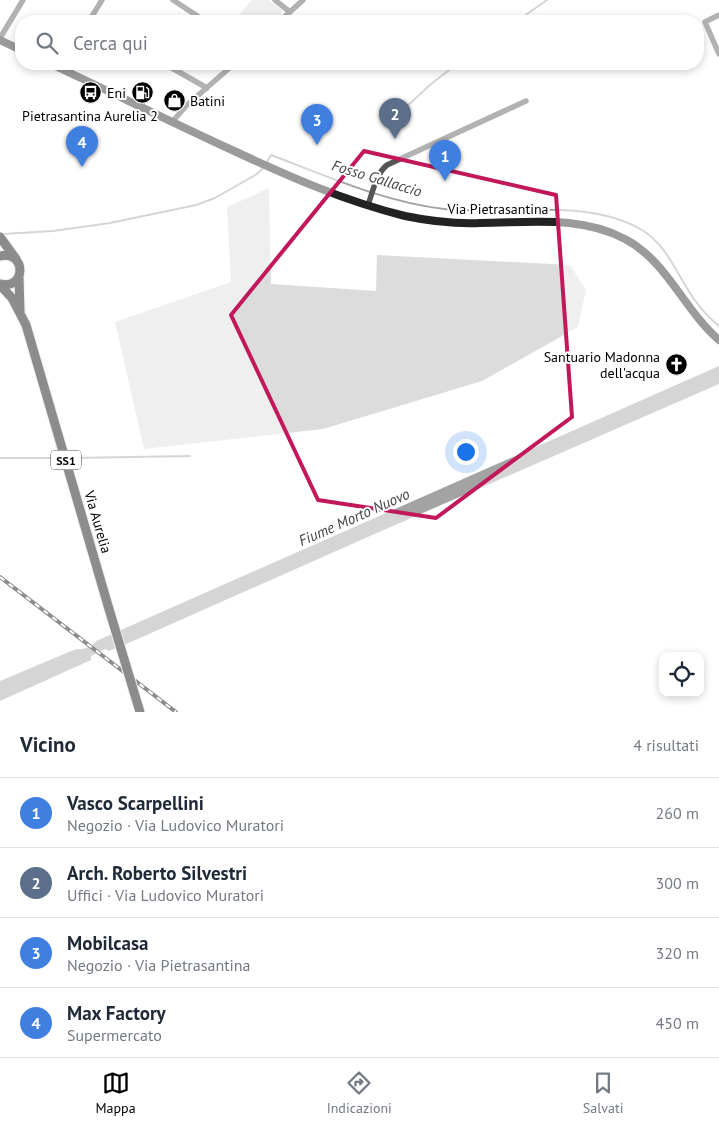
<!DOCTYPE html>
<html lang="it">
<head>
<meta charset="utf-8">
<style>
	:root { --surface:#fff; --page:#f2f2f3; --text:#1f2937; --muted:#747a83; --line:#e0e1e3; --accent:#000 }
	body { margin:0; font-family:"PT Sans",sans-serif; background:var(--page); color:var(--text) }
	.controls { position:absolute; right:15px; bottom:15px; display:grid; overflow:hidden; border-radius:10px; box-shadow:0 2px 8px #0003 }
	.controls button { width:45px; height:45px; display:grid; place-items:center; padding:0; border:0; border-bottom:1px solid var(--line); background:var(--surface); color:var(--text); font:25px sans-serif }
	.you { position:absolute; left:465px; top:451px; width:18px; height:18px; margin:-12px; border:4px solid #fff; border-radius:50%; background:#1a73e8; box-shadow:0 0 0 8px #1a73e833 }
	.badge { display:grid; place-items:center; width:32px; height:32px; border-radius:50%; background:var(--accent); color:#fff; font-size:16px; font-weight:700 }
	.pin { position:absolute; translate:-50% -41px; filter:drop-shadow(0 1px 2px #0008) }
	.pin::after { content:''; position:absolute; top:26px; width:18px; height:15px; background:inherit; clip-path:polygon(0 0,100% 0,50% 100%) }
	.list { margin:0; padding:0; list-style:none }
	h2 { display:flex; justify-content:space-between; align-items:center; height:65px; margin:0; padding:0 20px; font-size:21px }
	h2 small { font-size:16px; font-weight:400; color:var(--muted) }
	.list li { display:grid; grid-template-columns:32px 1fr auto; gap:15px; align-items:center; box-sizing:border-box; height:70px; padding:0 20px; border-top:1px solid var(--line) }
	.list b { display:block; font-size:19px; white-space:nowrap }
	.list p { margin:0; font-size:16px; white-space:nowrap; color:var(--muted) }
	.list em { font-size:16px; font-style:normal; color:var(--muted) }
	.icon { flex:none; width:28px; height:28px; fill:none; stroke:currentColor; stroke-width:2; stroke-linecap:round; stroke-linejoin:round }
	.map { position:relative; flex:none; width:719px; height:712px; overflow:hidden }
	.search { position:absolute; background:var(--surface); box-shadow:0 2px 8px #0003; left:15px; right:15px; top:15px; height:55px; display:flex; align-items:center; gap:12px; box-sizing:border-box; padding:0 18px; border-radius:20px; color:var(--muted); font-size:19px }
	.sheet { height:345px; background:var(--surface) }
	nav { display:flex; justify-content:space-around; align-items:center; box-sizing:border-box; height:70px; border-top:1px solid var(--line); background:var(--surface); font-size:14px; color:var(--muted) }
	nav a { display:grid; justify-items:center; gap:2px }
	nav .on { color:var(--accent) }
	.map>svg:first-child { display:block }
	.green { fill:#dcdcdc }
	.water { fill:#a3a3a3 }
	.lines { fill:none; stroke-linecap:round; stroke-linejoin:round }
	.stream { stroke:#a3a3a3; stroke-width:2 }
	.primary-casing { stroke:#dbdbdb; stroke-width:11 }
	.street { stroke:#555; stroke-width:5.5 }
	.secondary { stroke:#222; stroke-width:8 }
	.primary { stroke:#000; stroke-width:9 }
	.rail-casing { stroke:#000; stroke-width:4 }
	.rail { stroke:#fff; stroke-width:2; stroke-dasharray:5.5; stroke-linecap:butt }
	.primary-bridge-casing { stroke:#dbdbdb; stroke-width:11; stroke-linecap:butt }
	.primary-bridge { stroke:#000; stroke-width:9 }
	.marked { fill:none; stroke:#c2185b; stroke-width:4; stroke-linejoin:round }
	.labels { text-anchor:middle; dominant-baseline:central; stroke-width:4; stroke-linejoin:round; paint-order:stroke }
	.shield { fill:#fff; stroke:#4c4c4c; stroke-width:1 }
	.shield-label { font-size:12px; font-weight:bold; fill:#000 }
	.poi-label { font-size:14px; fill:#000; stroke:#fff; text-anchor:end }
	.street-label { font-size:14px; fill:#000; stroke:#fff }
	.water-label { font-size:15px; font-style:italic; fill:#444; stroke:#fff }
</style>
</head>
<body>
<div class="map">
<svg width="719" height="712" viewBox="0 0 719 712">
	<rect width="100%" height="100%" fill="#fff"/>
	<path class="green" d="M252,0H268L282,10V13L274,21H233Z
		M269,188L271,284L376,291L377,255L570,265L586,290L578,327L482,381L323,429L144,449L115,322L231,282L227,207Z"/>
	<path class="water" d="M719,366V384L370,536L140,638L109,651L105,649L91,656V660L0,701V681L76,649C82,650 93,647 96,641Z"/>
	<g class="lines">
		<path class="stream" d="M517,21L547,0
			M391,121L431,84L457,64
			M267,162L271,155C327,176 384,202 444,209C507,215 585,197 642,230C668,246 677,275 694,299C701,309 709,318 719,326
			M3,234L53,231L110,223L196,205L215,198L257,174L263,168
			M0,458H58
			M71,458L190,456"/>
		<defs>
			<path id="primary" d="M0,237L16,259
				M0,256C26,250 27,290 0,284
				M19,277L20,311
				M0,285L12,298L26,325L109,609"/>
		</defs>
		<use href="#primary" class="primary-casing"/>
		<path class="street" d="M173,0L205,21
			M275,0L290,12
			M719,15L705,22L719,54
			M89,21L102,0
			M280,21L303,0
			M0,38L23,0
			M165,64L207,88
			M172,122L187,105L234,64
			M368,205C373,191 376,174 387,165L526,101"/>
		<path class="secondary" d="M0,40L21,50
			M51,64C111,92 171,122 232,150C288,176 344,201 405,216C429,221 454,224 480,223C529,223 580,215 625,239C667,261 684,310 719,340"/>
		<use href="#primary" class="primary"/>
		<defs>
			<path id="rail" d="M0,577L176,712"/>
		</defs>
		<use href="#rail" class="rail-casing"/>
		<use href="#rail" class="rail"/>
		<defs>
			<path id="primary-bridge" d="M109,609L140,712"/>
		</defs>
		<use href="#primary-bridge" class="primary-bridge-casing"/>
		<use href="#primary-bridge" class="primary-bridge"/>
	</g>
	<path d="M0 0H719V712H0ZM364,151L556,195L572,417L436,518L318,500L231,315Z" fill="#fff" fill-opacity=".55" fill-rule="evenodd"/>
	<path class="marked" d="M364,151L556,195L572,417L436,518L318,500L231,315Z"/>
	<defs>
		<symbol id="bus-disc" viewBox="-11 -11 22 22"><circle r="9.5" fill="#000" stroke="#fff"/><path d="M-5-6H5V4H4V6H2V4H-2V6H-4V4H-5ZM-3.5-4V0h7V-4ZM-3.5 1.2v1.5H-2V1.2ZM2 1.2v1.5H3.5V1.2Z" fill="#fff"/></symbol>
		<symbol id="fuel-disc" viewBox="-11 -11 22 22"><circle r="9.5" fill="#000" stroke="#fff"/><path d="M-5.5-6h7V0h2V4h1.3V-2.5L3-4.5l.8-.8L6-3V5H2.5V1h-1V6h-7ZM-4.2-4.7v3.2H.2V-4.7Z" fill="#fff"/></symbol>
		<symbol id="shop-disc" viewBox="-11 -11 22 22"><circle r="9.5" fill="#000" stroke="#fff"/><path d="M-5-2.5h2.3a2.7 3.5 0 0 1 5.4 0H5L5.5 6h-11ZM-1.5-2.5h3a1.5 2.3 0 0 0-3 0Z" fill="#fff"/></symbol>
		<symbol id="church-disc" viewBox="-11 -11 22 22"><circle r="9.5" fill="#000" stroke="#fff"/><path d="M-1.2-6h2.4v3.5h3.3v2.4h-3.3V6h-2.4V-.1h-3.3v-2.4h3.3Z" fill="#fff"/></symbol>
	</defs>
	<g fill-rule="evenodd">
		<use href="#bus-disc" x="78" y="80" width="25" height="25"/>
		<use href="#fuel-disc" x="130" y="80" width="25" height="25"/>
		<use href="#shop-disc" x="162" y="88" width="25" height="25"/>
		<use href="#church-disc" x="664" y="352" width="25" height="25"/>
	</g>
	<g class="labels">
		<rect class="shield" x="51" y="450.5" width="30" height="19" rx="4"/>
		<g class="shield-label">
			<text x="66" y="460">SS1</text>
		</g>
		<g class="poi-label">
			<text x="126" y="93">Eni</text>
			<text x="190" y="101" text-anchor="start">Batini</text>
			<text x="90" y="116" text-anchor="middle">Pietrasantina Aurelia 2</text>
			<text x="660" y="357">Santuario Madonna<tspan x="660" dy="16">dell'acqua</tspan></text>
		</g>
		<g class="street-label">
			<text x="498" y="209">Via Pietrasantina</text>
			<text transform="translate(98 522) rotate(74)">Via Aurelia</text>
		</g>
		<g class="water-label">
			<text transform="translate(377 178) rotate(17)">Fosso Gallaccio</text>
			<text transform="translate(354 517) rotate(-24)">Fiume Morto Nuovo</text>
		</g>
	</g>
</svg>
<div class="controls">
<button><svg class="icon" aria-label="locate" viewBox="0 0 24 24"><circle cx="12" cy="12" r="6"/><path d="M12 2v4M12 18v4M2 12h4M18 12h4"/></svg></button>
</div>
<div class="you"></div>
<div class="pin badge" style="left:445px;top:181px;background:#3f7fe0">1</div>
<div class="pin badge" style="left:395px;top:139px;background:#5c6f8a">2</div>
<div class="pin badge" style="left:317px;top:145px;background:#3f7fe0">3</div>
<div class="pin badge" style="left:82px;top:167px;background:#3f7fe0">4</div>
<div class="search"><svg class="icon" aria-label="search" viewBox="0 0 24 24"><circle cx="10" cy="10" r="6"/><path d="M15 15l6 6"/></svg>Cerca qui</div>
</div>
<section class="sheet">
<h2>Vicino<small>4 risultati</small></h2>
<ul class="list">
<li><span class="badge" style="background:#3f7fe0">1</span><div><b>Vasco Scarpellini</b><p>Negozio · Via Ludovico Muratori</p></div><em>260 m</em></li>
<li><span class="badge" style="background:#5c6f8a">2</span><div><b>Arch. Roberto Silvestri</b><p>Uffici · Via Ludovico Muratori</p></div><em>300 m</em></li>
<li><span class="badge" style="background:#3f7fe0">3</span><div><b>Mobilcasa</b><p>Negozio · Via Pietrasantina</p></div><em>320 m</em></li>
<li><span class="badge" style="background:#3f7fe0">4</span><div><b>Max Factory</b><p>Supermercato</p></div><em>450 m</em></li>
</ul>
</section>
<nav>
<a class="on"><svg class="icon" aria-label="map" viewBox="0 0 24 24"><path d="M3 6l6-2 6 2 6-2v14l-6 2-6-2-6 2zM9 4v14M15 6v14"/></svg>Mappa</a>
<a><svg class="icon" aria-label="directions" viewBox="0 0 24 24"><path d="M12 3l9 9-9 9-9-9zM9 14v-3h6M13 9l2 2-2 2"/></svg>Indicazioni</a>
<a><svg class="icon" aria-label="saved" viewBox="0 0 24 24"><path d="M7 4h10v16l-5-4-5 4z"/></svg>Salvati</a>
</nav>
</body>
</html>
